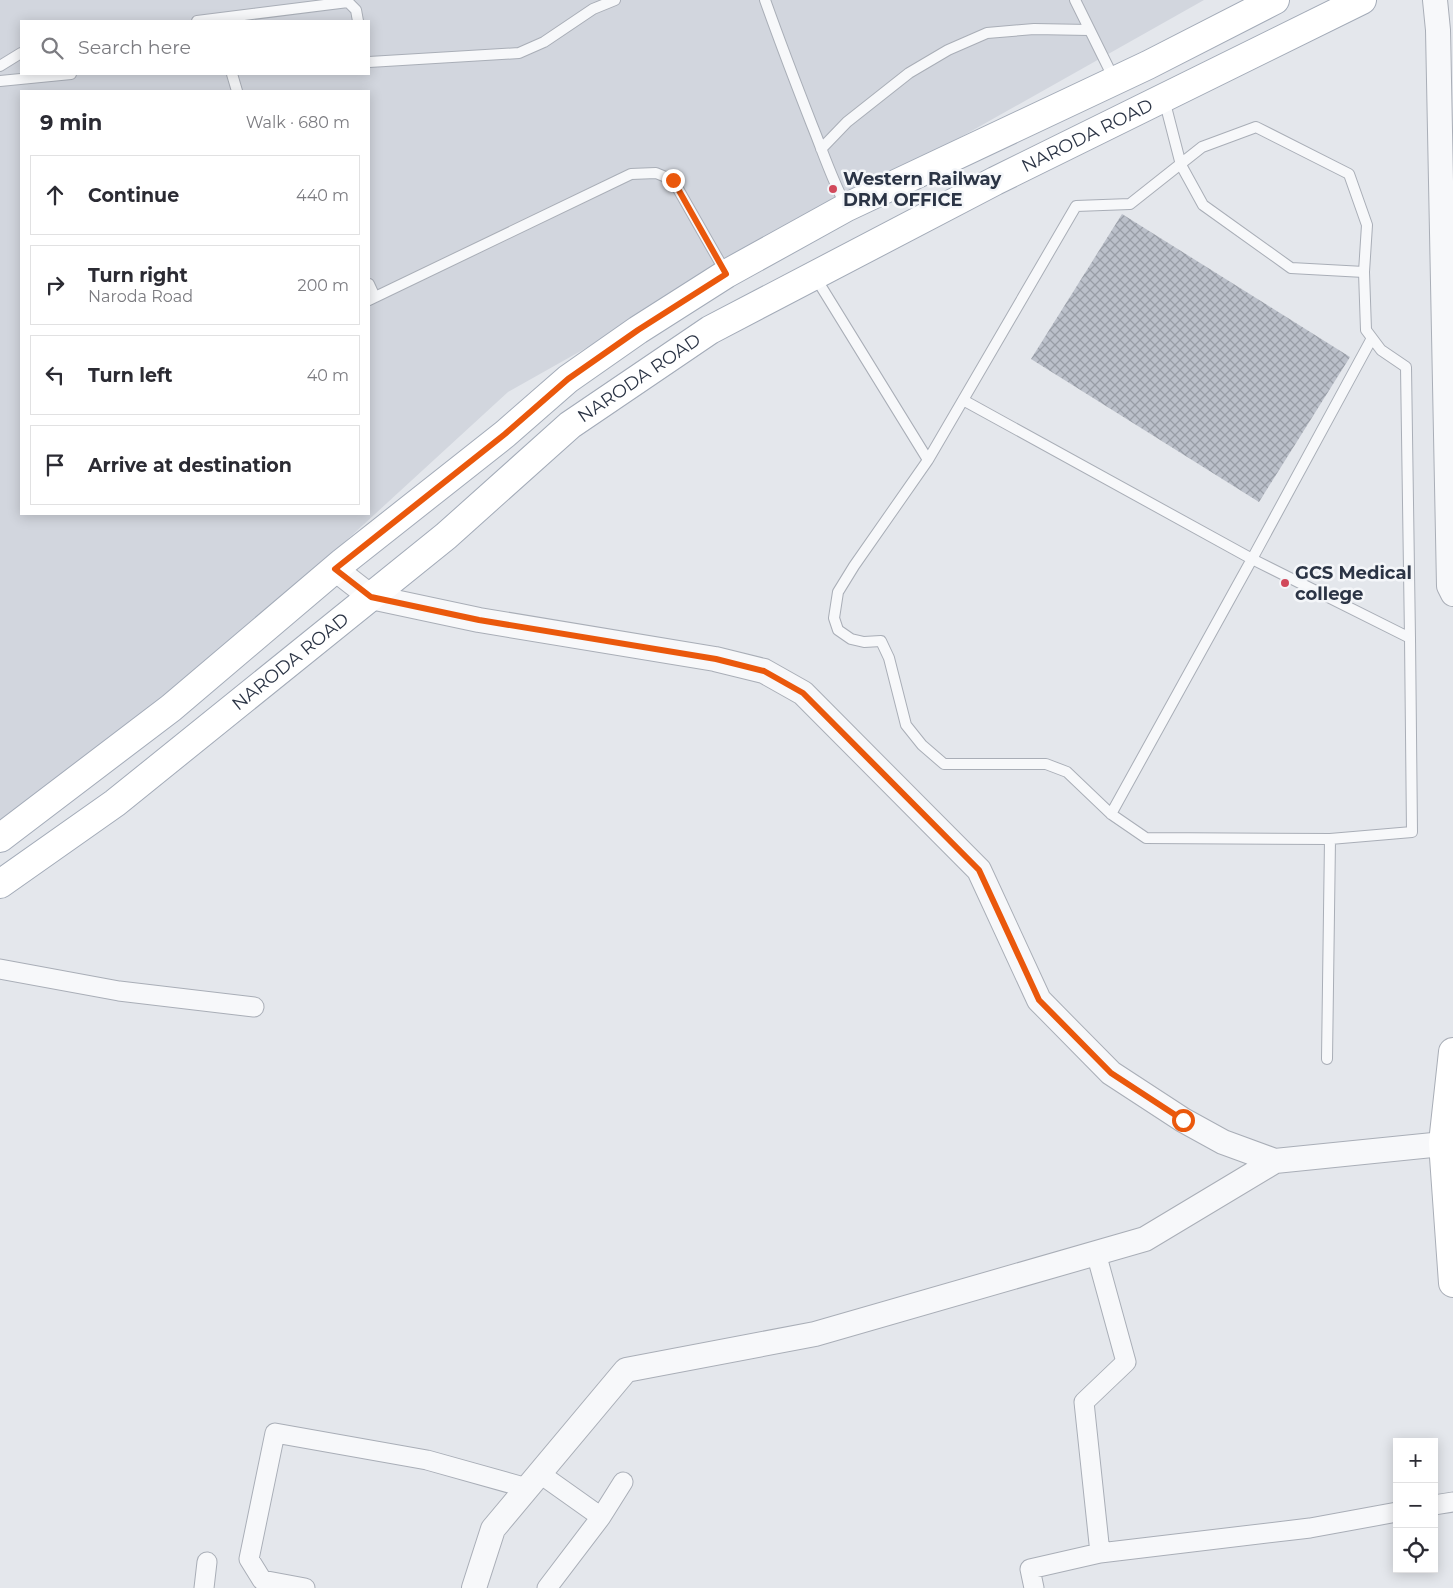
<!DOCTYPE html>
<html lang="en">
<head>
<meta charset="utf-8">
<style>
	:root { --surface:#fff; --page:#f2f2f3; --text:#2b2b33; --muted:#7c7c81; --line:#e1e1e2 }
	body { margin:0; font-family:Montserrat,sans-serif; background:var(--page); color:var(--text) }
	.controls { position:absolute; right:15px; bottom:15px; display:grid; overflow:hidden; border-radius:0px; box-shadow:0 2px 12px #0003 }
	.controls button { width:45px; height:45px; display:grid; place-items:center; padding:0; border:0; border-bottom:1px solid var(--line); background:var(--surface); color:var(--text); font:25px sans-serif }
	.stop { position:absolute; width:15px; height:15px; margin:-11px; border:4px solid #ea580c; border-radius:50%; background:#fff }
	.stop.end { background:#ea580c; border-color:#fff; box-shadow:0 1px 5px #0008 }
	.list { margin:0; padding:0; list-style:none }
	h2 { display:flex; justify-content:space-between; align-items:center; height:65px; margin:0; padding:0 20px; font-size:21px }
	h2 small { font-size:16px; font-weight:400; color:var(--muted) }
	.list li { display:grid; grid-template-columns:32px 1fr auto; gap:15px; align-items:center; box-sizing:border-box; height:80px; margin:0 10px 10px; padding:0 10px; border:1px solid var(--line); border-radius:0px }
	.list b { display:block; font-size:19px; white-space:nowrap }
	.list p { margin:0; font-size:16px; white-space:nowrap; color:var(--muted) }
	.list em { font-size:16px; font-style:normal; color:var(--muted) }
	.icon { flex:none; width:28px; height:28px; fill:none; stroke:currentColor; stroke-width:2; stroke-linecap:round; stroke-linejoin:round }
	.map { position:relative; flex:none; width:1453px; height:1588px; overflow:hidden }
	.search { position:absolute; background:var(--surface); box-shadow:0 2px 12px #0003; left:20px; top:20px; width:350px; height:55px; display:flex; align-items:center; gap:12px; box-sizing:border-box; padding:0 18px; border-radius:0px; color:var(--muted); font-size:19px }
	.panel { position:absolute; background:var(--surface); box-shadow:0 2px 12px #0003; left:20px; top:90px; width:350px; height:425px; border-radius:0px }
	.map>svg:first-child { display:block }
	.built { fill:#d2d6de; fill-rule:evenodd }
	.building { fill:url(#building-cross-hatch) }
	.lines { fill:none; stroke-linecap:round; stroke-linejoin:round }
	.service-casing { stroke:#a9aeb7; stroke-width:12 }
	.minor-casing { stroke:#a9aeb7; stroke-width:21 }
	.tertiary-casing { stroke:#a9aeb7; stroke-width:26 }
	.secondary-casing { stroke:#a9aeb7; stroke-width:30 }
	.primary-casing { stroke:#a3abb8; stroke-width:30 }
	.service { stroke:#f7f8fa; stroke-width:10 }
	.minor { stroke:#f7f8fa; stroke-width:19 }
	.tertiary { stroke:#f7f8fa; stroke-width:24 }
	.secondary { stroke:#fff; stroke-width:28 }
	.primary { stroke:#fff; stroke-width:28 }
	.route { stroke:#ea580c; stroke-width:6 }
	.poi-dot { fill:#d1495b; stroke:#f4f6f9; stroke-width:2 }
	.labels { text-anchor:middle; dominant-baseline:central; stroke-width:5; stroke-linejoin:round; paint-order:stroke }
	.street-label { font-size:18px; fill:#2b3445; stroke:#f4f6f9 }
	.poi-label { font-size:18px; font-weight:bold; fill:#2b3445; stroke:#f4f6f9; text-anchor:start }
</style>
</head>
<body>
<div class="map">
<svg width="1453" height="1588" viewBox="0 0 1453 1588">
	<defs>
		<pattern id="building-cross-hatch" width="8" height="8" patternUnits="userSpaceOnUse" patternTransform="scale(1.25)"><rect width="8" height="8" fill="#bbc0ca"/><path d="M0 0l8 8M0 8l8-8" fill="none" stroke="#989da6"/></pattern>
	</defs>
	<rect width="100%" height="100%" fill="#e4e7ec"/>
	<path class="built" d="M0,0H1204L508,392L59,804L0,848ZM21,21H369V74H21ZM21,91H369V514H21Z"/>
	<path class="building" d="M1122,214L1350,357L1259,502L1031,359Z"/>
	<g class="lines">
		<defs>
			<path id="service" d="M765,0C780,42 796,84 812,125C823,152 832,180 846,206
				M1075,0L1115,81
				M197,21L348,2L356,10L358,21
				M369,62L519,53L544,42L593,9L615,0
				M0,66L21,53
				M232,74L237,91
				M0,81L71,74
				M821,149L847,122L909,73L948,50L987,33L1034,29L1089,30
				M1364,272L1366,330L1381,350L1406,367L1410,638
				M814,275L928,460L854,566L838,592L834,618L838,630L851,639L864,642L881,641L889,658L906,725L922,745L944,764H1046L1067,772L1111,814L1146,838L1330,839L1412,832L1410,638L1252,559L1111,814
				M369,284L375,297
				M369,300L631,174L656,173L673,180L726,273
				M963,400L1076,206L1130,204L1202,147L1256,127L1349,174L1367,225L1364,272L1291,268L1203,205L1181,165L1164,99
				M928,460L963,400L1252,559L1372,338
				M1327,1059L1330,839"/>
			<path id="minor" d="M0,969L119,991L254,1007
				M1096,1253L1126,1362L1084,1402L1100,1553
				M539,1473L601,1517
				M1434,1505L1453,1502
				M204,1588L207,1562
				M305,1588L262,1580L249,1559L275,1433L427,1460L527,1488
				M547,1588L601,1517L623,1482
				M1034,1588L1030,1569L1100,1553L1310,1528L1397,1512"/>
			<path id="tertiary" d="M1435,0L1438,30L1449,586L1453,594
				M335,569L371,597L479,620L715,659L764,671L803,693L979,870L1039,1000L1111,1073L1183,1120L1223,1142L1275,1161L1453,1143
				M474,1588L493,1529L626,1370L815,1334L1145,1239L1275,1161"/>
			<path id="secondary" d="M1453,1052L1443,1143L1453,1283"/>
			<g id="primary">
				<path d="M0,838L171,708L343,562L505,434L568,379L638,330L726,274L847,207L1148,65L1275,0"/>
				<path id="s1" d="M0,884L115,803L446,536L570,425L710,330L995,181L1362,0"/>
			</g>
		</defs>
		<use href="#service" class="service-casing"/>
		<use href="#minor" class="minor-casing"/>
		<use href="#tertiary" class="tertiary-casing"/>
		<use href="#secondary" class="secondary-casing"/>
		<use href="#primary" class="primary-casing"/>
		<use href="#service" class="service"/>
		<use href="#minor" class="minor"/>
		<use href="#tertiary" class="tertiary"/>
		<use href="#secondary" class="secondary"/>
		<use href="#primary" class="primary"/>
	</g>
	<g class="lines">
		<path class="route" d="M673,180L726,274L638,330L568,379L505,434L335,569L371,597L479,620L716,659L764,671L803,693L979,870L1039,1000L1111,1073L1183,1120"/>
	</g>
	<g class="poi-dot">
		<circle cx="833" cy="189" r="5"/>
		<circle cx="1285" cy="583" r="5"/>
	</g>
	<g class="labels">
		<g class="street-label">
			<text stroke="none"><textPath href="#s1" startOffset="1326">NARODA ROAD</textPath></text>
			<text stroke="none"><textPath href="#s1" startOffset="816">NARODA ROAD</textPath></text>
			<text stroke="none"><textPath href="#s1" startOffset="366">NARODA ROAD</textPath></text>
		</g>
		<g class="poi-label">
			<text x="843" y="179">Western Railway<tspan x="843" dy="21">DRM OFFICE</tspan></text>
			<text x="1295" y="573">GCS Medical<tspan x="1295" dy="21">college</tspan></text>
		</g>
	</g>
</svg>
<div class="controls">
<button>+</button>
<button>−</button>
<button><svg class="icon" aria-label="locate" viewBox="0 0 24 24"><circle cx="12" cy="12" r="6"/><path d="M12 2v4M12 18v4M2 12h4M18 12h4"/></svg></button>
</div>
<div class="stop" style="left:1183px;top:1120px"></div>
<div class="stop end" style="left:673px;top:180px"></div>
<div class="search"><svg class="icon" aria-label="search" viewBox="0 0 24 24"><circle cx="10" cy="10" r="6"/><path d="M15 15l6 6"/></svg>Search here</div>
<section class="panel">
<h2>9 min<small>Walk · 680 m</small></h2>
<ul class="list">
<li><svg class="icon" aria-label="ahead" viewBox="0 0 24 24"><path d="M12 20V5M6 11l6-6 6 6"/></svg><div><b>Continue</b></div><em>440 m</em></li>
<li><svg class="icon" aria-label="right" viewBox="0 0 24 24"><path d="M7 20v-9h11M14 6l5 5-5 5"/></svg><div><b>Turn right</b><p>Naroda Road</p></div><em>200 m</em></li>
<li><svg class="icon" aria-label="left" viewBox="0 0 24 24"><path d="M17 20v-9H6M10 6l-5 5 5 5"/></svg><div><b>Turn left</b></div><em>40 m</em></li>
<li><svg class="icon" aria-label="arrive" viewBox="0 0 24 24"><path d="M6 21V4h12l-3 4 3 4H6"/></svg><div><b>Arrive at destination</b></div></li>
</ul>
</section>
</div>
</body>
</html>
